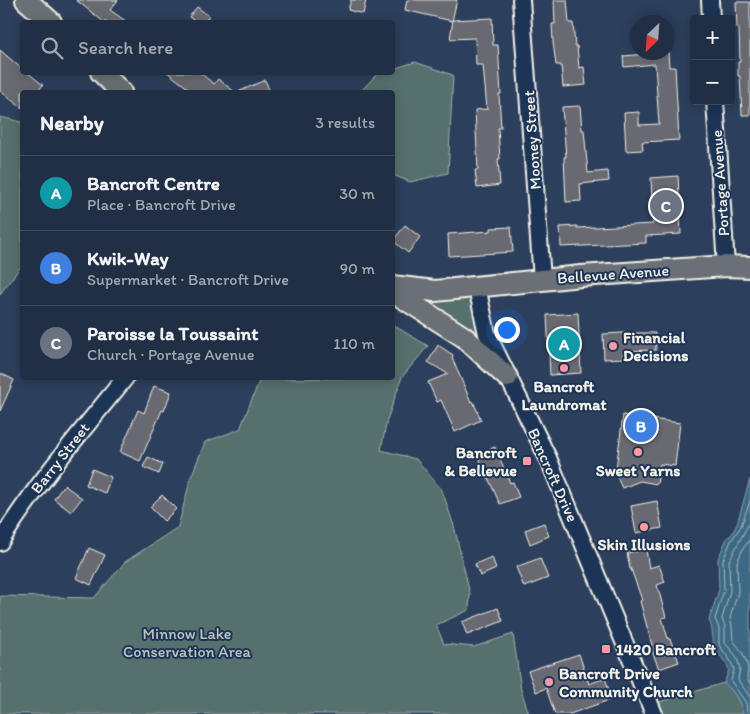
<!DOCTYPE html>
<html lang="en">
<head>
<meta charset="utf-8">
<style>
	:root { --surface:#212f45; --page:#29374c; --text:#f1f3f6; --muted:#a2a9b3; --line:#3e4a5e; --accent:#ff9aa2 }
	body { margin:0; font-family:Itim,sans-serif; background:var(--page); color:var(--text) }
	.controls { position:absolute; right:15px; top:15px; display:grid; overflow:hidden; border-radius:5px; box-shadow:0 2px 12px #0003 }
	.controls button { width:45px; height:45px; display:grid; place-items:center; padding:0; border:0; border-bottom:1px solid var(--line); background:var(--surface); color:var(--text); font:25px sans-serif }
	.compass { position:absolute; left:630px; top:15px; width:45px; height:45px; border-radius:50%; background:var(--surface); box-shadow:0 2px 12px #0003; rotate:205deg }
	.you { position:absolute; left:506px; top:329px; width:18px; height:18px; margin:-12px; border:4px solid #fff; border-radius:50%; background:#1a73e8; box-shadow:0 0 0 8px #1a73e833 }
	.badge { display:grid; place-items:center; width:32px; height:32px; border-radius:50%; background:var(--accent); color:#fff; font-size:16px; font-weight:700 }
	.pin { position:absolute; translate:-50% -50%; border:2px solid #fff; box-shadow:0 1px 5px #0006 }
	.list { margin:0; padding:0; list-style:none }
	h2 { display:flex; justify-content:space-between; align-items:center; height:65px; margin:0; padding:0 20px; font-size:21px }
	h2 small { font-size:16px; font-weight:400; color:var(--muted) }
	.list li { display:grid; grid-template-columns:32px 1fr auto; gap:15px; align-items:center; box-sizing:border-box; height:75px; padding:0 20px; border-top:1px solid var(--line) }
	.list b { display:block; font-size:19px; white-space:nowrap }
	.list p { margin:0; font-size:16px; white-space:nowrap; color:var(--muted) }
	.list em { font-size:16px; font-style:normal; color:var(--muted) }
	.icon { flex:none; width:28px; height:28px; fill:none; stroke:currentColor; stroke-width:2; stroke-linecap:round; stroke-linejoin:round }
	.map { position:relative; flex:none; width:750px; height:714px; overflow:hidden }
	.search { position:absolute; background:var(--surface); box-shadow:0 2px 12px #0003; left:20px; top:20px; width:375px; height:55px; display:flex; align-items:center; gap:12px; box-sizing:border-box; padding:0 18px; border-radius:5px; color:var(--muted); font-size:19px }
	.panel { position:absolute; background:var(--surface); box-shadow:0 2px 12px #0003; left:20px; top:90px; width:375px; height:290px; border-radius:5px }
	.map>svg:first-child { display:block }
	.green { fill:#56706d; stroke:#a5b0aa }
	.water { fill:#3e6984; stroke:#879fac }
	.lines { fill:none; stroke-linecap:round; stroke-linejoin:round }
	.shore { stroke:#abbbc0; stroke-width:1 }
	.building { fill:#686971; stroke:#f4f1e8 }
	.minor-casing { stroke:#f4f1e8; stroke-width:20 }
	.major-casing { stroke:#f4f1e8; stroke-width:24 }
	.minor { stroke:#1d3557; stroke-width:16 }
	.major { stroke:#6a7074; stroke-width:20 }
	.poi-dot { fill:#ff9aa2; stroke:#1d3557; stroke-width:2 }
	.labels { text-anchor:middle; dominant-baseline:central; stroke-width:4; stroke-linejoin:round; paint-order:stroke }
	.street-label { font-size:16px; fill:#f4f1e8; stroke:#1d3557 }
	.poi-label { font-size:16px; font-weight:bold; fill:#f4f1e8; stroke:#1d3557; text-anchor:start }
	.park-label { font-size:16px; fill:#bdc4bd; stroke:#1d3557 }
</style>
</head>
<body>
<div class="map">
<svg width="750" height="714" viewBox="0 0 750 714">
	<rect width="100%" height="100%" fill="#2c3f5c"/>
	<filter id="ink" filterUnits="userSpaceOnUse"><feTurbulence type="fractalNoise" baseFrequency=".02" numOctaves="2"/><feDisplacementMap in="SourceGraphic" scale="10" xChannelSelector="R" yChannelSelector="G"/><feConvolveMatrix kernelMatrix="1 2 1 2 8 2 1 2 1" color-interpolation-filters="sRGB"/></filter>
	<g filter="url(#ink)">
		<path class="green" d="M415,62L453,75L448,173L410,182L393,175L392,92H360L378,73L392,72L393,69Z
			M0,117L22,122V265L0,294Z
			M476,288L506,378L399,289Z
			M393,325L428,346L402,377L387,420L381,450L416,459L442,490L454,526L470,594L469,610L436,625L444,644L474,647L513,634L521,690L529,714H0V596L94,598L125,562L178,527L191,477L205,442L240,429L260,379L392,378Z
			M724,683C734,691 741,702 743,714H652L649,705Z"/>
		<path class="water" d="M750,479V714H743C741,702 734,691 724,683L729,670C726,661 717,654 714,645C712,636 713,629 709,620L719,590L718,559L727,538L732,534L737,524Z"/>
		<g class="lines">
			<path class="shore" d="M750,521L729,561L730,591L722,619L725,627V643L736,656L740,668L738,680L750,697
				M750,539L743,549L737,562L738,592L730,618L732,627L733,640L742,652L747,663L748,670L747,678L750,684
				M747,714L746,703L731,681L734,669L730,660L719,645V628L715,619L724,590L723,560L731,541L741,526L750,501"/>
		</g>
		<path class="building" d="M76,0H118L110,10L127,22H104Z
			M351,0H366L363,14L348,10Z
			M407,0H457L452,21L405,10Z
			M554,0H567L569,23H573L575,46H577L579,68L584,67L586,85L563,87L561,65H556L553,42L552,24H555Z
			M736,2H750V115H742L740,76H738V62H740L739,27L737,28Z
			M197,7L209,16L204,22H196L189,17Z
			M492,18L493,45H498L501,94H499L501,128H498L500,159H498L500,185L477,188L475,170H478L475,110L487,109L483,65H476L475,38L450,39L453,20Z
			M0,50L22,69V72H27L43,85L37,92H22V108L0,91Z
			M647,52H668L669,67H675L679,140L642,142L643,150L626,151L624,113L639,112V125L659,124L655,64L624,67L623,56L648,54Z
			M167,72H199L214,84L218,79L235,92H193Z
			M265,80L270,92H238Z
			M580,106L582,130H584L588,173L608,171L609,181L580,184L581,201L566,202L564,157H566L562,107Z
			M678,176L681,234L646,236V243L561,247L560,227L577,226V228L653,224L651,178Z
			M405,225L420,237L408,253L393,241Z
			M511,227L513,252L449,256L448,234L491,231V228Z
			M578,313L581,373L550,375L547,315Z
			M622,333H655L656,350L623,351V358L604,359L603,334Z
			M438,345L453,355L452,358L471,402L473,401L481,420L455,432L441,400L437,402L428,382L448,374L428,362Z
			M0,373L14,380L0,411Z
			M154,386L171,392L164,411L162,410L140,461L120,452L138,410L144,413Z
			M623,415L680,423L675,466L660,464L657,484L640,481L622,488L614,471L616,469Z
			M495,447L510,483L513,482L519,497L500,504L477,454Z
			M148,457L163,464L159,474L143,467Z
			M92,469L111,477L105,493L86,485Z
			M64,485L82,498L71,512L54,499Z
			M162,495L176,509L164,521L150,507Z
			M657,501L662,528L636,533L631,506Z
			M544,523L549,536L530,544L525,530Z
			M89,548L105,555L91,585L76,578Z
			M646,550L649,568L659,565L665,582L657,585L666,617L662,618L668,639H670L679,662L659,669L650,646L652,645L640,601L642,600L631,569H630L627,553Z
			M492,557L496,569L480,576L475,564Z
			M540,558L548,578L524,587L516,567Z
			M498,608L503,621L467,635L462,622Z
			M579,654L589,684L605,678L612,699L570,714H555L546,688L536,692L528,671Z"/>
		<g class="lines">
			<defs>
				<path id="minor" d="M521,0L542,279
					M710,0L711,19
					M715,101L726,266
					M477,287L487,334L548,458L654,714
					M0,542C37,483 82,431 125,378"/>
				<path id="major" d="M26,0L51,22
					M101,72L121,92
					M392,286L435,291L581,276L726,266L750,267
					M392,291L464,337L507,377"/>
			</defs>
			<use href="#minor" class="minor-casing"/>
			<use href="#major" class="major-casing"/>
			<use href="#minor" class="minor"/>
			<use href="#major" class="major"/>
		</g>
	</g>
	<g class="poi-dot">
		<circle cx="613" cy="346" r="5"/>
		<circle cx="564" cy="368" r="5"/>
		<circle cx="638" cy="452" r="5"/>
		<rect x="522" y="456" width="10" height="10" rx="2.5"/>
		<circle cx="644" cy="527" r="5"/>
		<rect x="601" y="644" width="10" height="10" rx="2.5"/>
		<circle cx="549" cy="682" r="5"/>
	</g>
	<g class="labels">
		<g class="street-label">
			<text transform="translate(532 140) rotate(-94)">Mooney Street</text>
			<text transform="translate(720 183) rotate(-94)">Portage Avenue</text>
			<text transform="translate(613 274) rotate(-4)">Bellevue Avenue</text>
			<text transform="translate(60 458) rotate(-52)">Barry Street</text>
			<text transform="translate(553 475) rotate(66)">Bancroft Drive</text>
		</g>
		<g class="poi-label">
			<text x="623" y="337">Financial<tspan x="623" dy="18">Decisions</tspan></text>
			<text x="564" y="386" text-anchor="middle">Bancroft<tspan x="564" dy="18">Laundromat</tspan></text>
			<text x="517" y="452" text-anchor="end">Bancroft<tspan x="517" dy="18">&amp; Bellevue</tspan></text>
			<text x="638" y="470" text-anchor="middle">Sweet Yarns</text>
			<text x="644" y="544" text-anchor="middle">Skin Illusions</text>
			<text x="616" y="649">1420 Bancroft</text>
			<text x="559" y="673">Bancroft Drive<tspan x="559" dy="18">Community Church</tspan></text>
		</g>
		<g class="park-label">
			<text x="187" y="633">Minnow Lake<tspan x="187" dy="18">Conservation Area</tspan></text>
		</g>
	</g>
</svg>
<div class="controls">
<button>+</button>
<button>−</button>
</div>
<svg class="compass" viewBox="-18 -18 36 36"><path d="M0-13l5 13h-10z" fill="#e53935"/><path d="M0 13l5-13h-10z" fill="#a2a9b3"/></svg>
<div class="you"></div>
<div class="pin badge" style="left:564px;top:344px;background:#0f9aa8">A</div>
<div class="pin badge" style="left:641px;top:426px;background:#3f7fe0">B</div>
<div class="pin badge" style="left:666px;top:206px;background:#6b7280">C</div>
<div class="search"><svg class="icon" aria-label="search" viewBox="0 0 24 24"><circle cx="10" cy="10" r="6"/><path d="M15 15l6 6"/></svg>Search here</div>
<section class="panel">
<h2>Nearby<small>3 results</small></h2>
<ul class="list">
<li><span class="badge" style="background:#0f9aa8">A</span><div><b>Bancroft Centre</b><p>Place · Bancroft Drive</p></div><em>30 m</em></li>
<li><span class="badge" style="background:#3f7fe0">B</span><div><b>Kwik-Way</b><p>Supermarket · Bancroft Drive</p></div><em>90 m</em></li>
<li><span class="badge" style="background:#6b7280">C</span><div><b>Paroisse la Toussaint</b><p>Church · Portage Avenue</p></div><em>110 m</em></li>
</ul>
</section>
</div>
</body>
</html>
